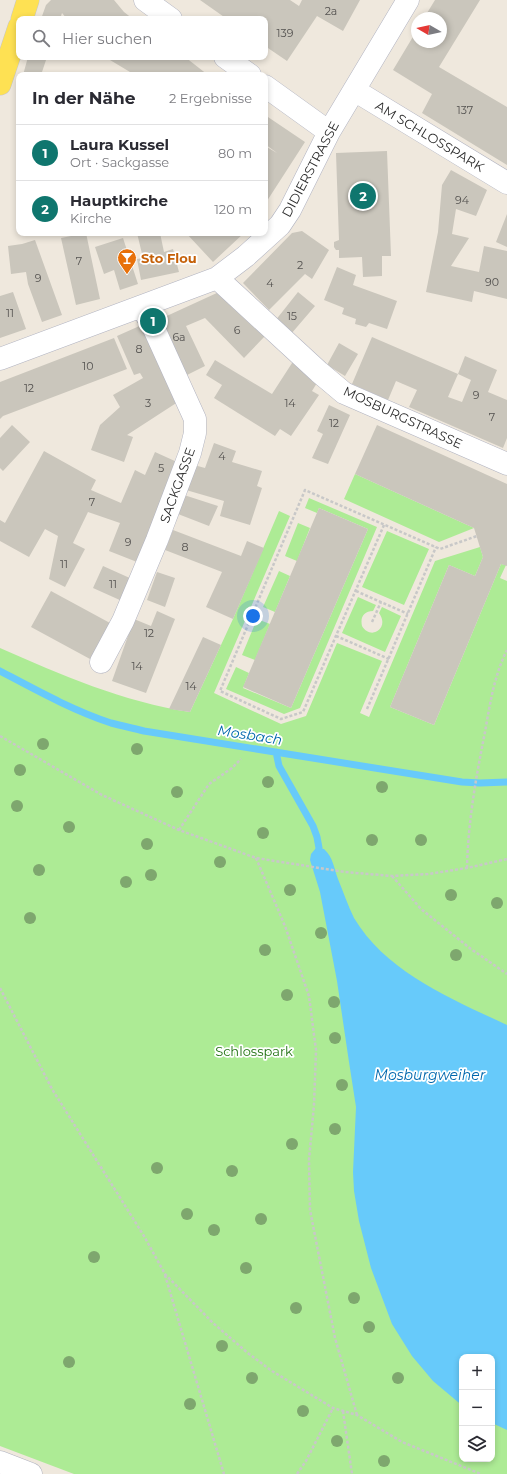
<!DOCTYPE html>
<html lang="de">
<head>
<meta charset="utf-8">
<style>
	:root { --surface:#fff; --page:#f2f2f3; --text:#2b2b33; --muted:#7c7c81; --line:#e1e1e2; --accent:#0f766e }
	body { margin:0; font-family:Montserrat,sans-serif; background:var(--page); color:var(--text) }
	.controls { position:absolute; right:12px; bottom:12px; display:grid; overflow:hidden; border-radius:8px; box-shadow:0 2px 6px #0003 }
	.controls button { width:36px; height:36px; display:grid; place-items:center; padding:0; border:0; border-bottom:1px solid var(--line); background:var(--surface); color:var(--text); font:20px sans-serif }
	.compass { position:absolute; left:411px; top:12px; width:36px; height:36px; border-radius:50%; background:var(--surface); box-shadow:0 2px 6px #0003; rotate:279deg }
	.you { position:absolute; left:253px; top:616px; width:14px; height:14px; margin:-10px; border:3px solid #fff; border-radius:50%; background:#1a73e8; box-shadow:0 0 0 6px #1a73e833 }
	.badge { display:grid; place-items:center; width:26px; height:26px; border-radius:50%; background:var(--accent); color:#fff; font-size:13px; font-weight:700 }
	.pin { position:absolute; translate:-50% -50%; border:2px solid #fff; box-shadow:0 1px 4px #0006 }
	.list { margin:0; padding:0; list-style:none }
	h2 { display:flex; justify-content:space-between; align-items:center; height:52px; margin:0; padding:0 16px; font-size:17px }
	h2 small { font-size:13px; font-weight:400; color:var(--muted) }
	.list li { display:grid; grid-template-columns:26px 1fr auto; gap:12px; align-items:center; box-sizing:border-box; height:56px; padding:0 16px; border-top:1px solid var(--line) }
	.list b { display:block; font-size:15px; white-space:nowrap }
	.list p { margin:0; font-size:13px; white-space:nowrap; color:var(--muted) }
	.list em { font-size:13px; font-style:normal; color:var(--muted) }
	.icon { flex:none; width:22px; height:22px; fill:none; stroke:currentColor; stroke-width:2; stroke-linecap:round; stroke-linejoin:round }
	.map { position:relative; flex:none; width:507px; height:1474px; overflow:hidden }
	.search { position:absolute; background:var(--surface); box-shadow:0 2px 6px #0003; left:16px; top:16px; width:252px; height:44px; display:flex; align-items:center; gap:10px; box-sizing:border-box; padding:0 14px; border-radius:8px; color:var(--muted); font-size:15px }
	.panel { position:absolute; background:var(--surface); box-shadow:0 2px 6px #0003; left:16px; top:72px; width:252px; height:164px; border-radius:8px }
	.map>svg:first-child { display:block }
	.green { fill:#adeb95; fill-rule:evenodd }
	.water { fill:#67cafa }
	.lines { fill:none; stroke-linecap:round; stroke-linejoin:round }
	.stream { stroke:#67cafa; stroke-width:7 }
	.building { fill:#cac6bc }
	.minor-casing { stroke:#b1b3c1; stroke-width:23 }
	.major-casing { stroke:#c8c8c8; stroke-width:23 }
	.path { stroke:#c8c8c8; stroke-width:2.5; stroke-dasharray:3 2; stroke-linecap:butt }
	.minor { stroke:#fff; stroke-width:22 }
	.major { stroke:#fee153; stroke-width:22 }
	.tree { fill:#7ea76e }
	.labels { text-anchor:middle; dominant-baseline:central; stroke-width:3.5; stroke-linejoin:round; paint-order:stroke }
	.number-label { font-size:11px; fill:#545250 }
	.street-label { font-size:13px; fill:#2c2c2c; stroke:#fff }
	.food-label { font-size:13px; font-weight:bold; fill:#c56008; stroke:#fff; text-anchor:start }
	.park-label { font-size:13px; fill:#217213; stroke:#fff }
	.water-label { font-size:14px; font-style:italic; fill:#0067ac; stroke:#fff }
</style>
</head>
<body>
<div class="map">
<svg width="507" height="1474" viewBox="0 0 507 1474">
	<rect width="100%" height="100%" fill="#efe8dd"/>
	<path class="green" d="M355,474L474,528L439,542L344,499Z
		M309,498L377,527L300,708L284,714L226,689L236,667L249,673L243,688L291,708L368,529L319,508L317,513L305,508Z
		M279,511L290,516L214,693L281,724L306,716L337,643L382,661L360,713L369,717L435,561L480,547L483,557L475,576L449,565L390,707L434,725L501,564L506,565L500,578L507,581V1474H74L0,1446V648C61,675 124,702 190,712L233,619ZM462,1357H492V1459H462Z
		M298,523L310,528L297,561L285,556Z
		M387,531L429,549L404,605L362,587Z
		M279,571L290,576L275,612L263,607Z
		M358,597L376,605L373,611C364,611 360,617 362,626C371,641 390,628 379,613L382,607L401,616L385,652L342,633Z
		M257,619L270,624L255,660L242,655Z"/>
	<path class="water" d="M316,848L324,849C333,857 334,868 338,879C343,891 348,906 354,918C387,973 452,999 507,1025V1430L492,1423V1357H462V1405L458,1402L433,1381L412,1356L392,1324L371,1268L359,1221L354,1191L353,1172L356,1107L349,1062L337,981L320,892L310,860L311,854Z"/>
	<g class="lines">
		<path class="stream" d="M0,671C36,690 72,710 111,723C122,726 133,728 144,731L462,782L480,783L507,782
			M276,752L279,766L313,826L317,837L319,848"/>
	</g>
	<path class="building" d="M51,0H114L124,12L133,19H67L62,13L60,19H41L46,5Z
		M200,0H290L299,6L302,0H360L343,31L317,16L287,61L265,46V19H227Z
		M435,0H480L439,67L507,107V165L422,113L432,94L393,70L417,30V42H441V18H424Z
		M28,57H47L41,75H23Z
		M105,57H185L208,75H135Z
		M265,115L305,142L265,204V146L277,153L265,144Z
		M387,151L391,256H382V276L363,277L362,257L339,258V250H336L334,247V242L339,240L336,153Z
		M451,170L487,190L476,216L456,209L452,234L469,238L451,266L479,272L484,246L507,251V299L474,291L472,302L426,292L438,232L442,185Z
		M507,214V247L496,242Z
		M302,231L329,250L312,279L305,274L269,310L243,283L292,233Z
		M86,233L100,299L76,305L61,238Z
		M137,233H160L164,252L173,249L179,272L141,280L137,259L143,258Z
		M186,233H244L213,262Z
		M123,238L138,284L120,290L114,270L104,274L95,247Z
		M35,240L62,315L42,322L28,284L26,272L11,274L8,246L22,244Z
		M337,267L356,275L353,285L397,301L387,329L369,323L366,327L355,324L356,319L342,314L344,308L324,300Z
		M13,292L26,329L0,338V296Z
		M219,292L265,336L244,358L205,318L186,326L205,366L185,376L158,320Z
		M298,292L315,306L291,334L275,321Z
		M144,324L184,398L127,435L133,437L124,462L91,450L100,425L120,407L113,395L143,378L140,373L134,375L117,336Z
		M372,337L458,374L448,397L462,402L471,380L458,374L465,356L497,370L488,392L507,400V438L503,448L409,407L417,390L396,381L388,400L352,384Z
		M114,338L127,369L3,416L0,419V382Z
		M339,343L358,354L345,376L327,365Z
		M215,360L272,394L294,360L320,378L312,391L319,395L291,436L280,429L275,436L214,398L222,385L206,375Z
		M329,405L350,415L328,464L312,458L323,434L317,431Z
		M12,425L30,442L3,471L0,468V438Z
		M377,425L507,484V566L501,564L434,725L390,707L449,565L475,576L483,557L474,528L355,474Z
		M214,443L236,451L232,462L262,471L257,486L262,488L250,525L220,516L224,501L186,490L194,465L205,468Z
		M44,451L96,480L91,490L121,503L135,470L145,475L155,452L177,462L137,562L109,551L120,523L88,512L73,543L85,549L65,587L49,579L58,536L45,529L29,557L0,541V520L5,523Z
		M184,495L218,506L209,526L178,514Z
		M319,508L368,529L291,708L243,687Z
		M173,530L241,556L247,541L264,548L233,619L206,607L222,572L165,550Z
		M103,566L132,579L122,601L93,588Z
		M157,572L175,578L165,607L147,600Z
		M51,591L110,623L90,659L31,627Z
		M157,611L175,619L146,693L112,681L134,619L151,626Z
		M203,637L221,645L190,712L169,709Z"/>
	<g class="lines">
		<defs>
			<path id="minor" d="M145,0L171,19
				M225,57L250,75
				M265,86L329,132
				M354,90L507,183
				M217,278L319,372L344,393L507,464
				M0,359L217,278L246,256L280,225L290,210L329,132L408,0
				M101,662L123,621L157,540L190,453L195,433V419L190,408L151,322L141,307
				M0,1462L31,1474"/>
			<path id="major" d="M22,19L28,0
				M0,84L19,27"/>
		</defs>
		<use href="#minor" class="minor-casing"/>
		<use href="#major" class="major-casing"/>
		<path class="path" d="M384,525L303,712L281,719L220,691L305,490L440,549L477,536
			M356,591L408,614
			M372,622L381,602
			M336,636L389,659
			M367,709L436,547
			M0,736L102,795L179,830L256,858L345,872L392,876L428,874L467,868L507,859
			M179,830L209,784L232,768L241,759
			M256,858L285,926L309,996L316,1050L314,1105L309,1160L310,1210L335,1338L357,1415
			M467,868C468,822 476,777 485,732C490,704 494,676 507,650
			M392,876L421,909L471,949L507,974
			M0,988L52,1089L144,1236L165,1274L213,1323L249,1354L272,1371L333,1408L357,1415L402,1442L481,1474
			M165,1275L224,1474
			M343,1411L352,1474
			M297,1474L306,1461L333,1408"/>
		<use href="#minor" class="minor"/>
		<use href="#major" class="major"/>
	</g>
	<g class="tree">
		<circle cx="43" cy="744" r="6"/>
		<circle cx="137" cy="749" r="6"/>
		<circle cx="20" cy="770" r="6"/>
		<circle cx="268" cy="782" r="6"/>
		<circle cx="382" cy="787" r="6"/>
		<circle cx="177" cy="792" r="6"/>
		<circle cx="17" cy="806" r="6"/>
		<circle cx="69" cy="827" r="6"/>
		<circle cx="263" cy="833" r="6"/>
		<circle cx="372" cy="840" r="6"/>
		<circle cx="421" cy="840" r="6"/>
		<circle cx="147" cy="844" r="6"/>
		<circle cx="220" cy="862" r="6"/>
		<circle cx="39" cy="870" r="6"/>
		<circle cx="151" cy="875" r="6"/>
		<circle cx="126" cy="882" r="6"/>
		<circle cx="290" cy="890" r="6"/>
		<circle cx="451" cy="895" r="6"/>
		<circle cx="497" cy="903" r="6"/>
		<circle cx="30" cy="918" r="6"/>
		<circle cx="321" cy="933" r="6"/>
		<circle cx="265" cy="950" r="6"/>
		<circle cx="456" cy="955" r="6"/>
		<circle cx="287" cy="995" r="6"/>
		<circle cx="334" cy="1002" r="6"/>
		<circle cx="335" cy="1038" r="6"/>
		<circle cx="342" cy="1085" r="6"/>
		<circle cx="335" cy="1129" r="6"/>
		<circle cx="292" cy="1144" r="6"/>
		<circle cx="157" cy="1168" r="6"/>
		<circle cx="232" cy="1171" r="6"/>
		<circle cx="187" cy="1214" r="6"/>
		<circle cx="261" cy="1219" r="6"/>
		<circle cx="214" cy="1230" r="6"/>
		<circle cx="94" cy="1257" r="6"/>
		<circle cx="246" cy="1268" r="6"/>
		<circle cx="354" cy="1298" r="6"/>
		<circle cx="296" cy="1308" r="6"/>
		<circle cx="369" cy="1327" r="6"/>
		<circle cx="222" cy="1346" r="6"/>
		<circle cx="69" cy="1362" r="6"/>
		<circle cx="252" cy="1378" r="6"/>
		<circle cx="398" cy="1378" r="6"/>
		<circle cx="190" cy="1404" r="6"/>
		<circle cx="303" cy="1411" r="6"/>
		<circle cx="337" cy="1441" r="6"/>
		<circle cx="384" cy="1461" r="6"/>
	</g>
	<defs>
		<symbol id="bar-pin" viewBox="-11 -11 22 30"><path d="M0 17L-7.5 6A9.5 9.5 0 1 1 7.5 6Z" fill="#e8710a" stroke="#fff"/><path d="M-6-5H6L.8 .8V4.5H3.5V6h-7V4.5H-.8V.8Z" fill="#fff"/></symbol>
	</defs>
	<g fill-rule="evenodd">
		<use href="#bar-pin" x="116" y="247" width="22" height="30"/>
	</g>
	<g class="labels">
		<g class="number-label">
			<text x="331" y="11">2a</text>
			<text x="285" y="33">139</text>
			<text x="465" y="110">137</text>
			<text x="462" y="200">94</text>
			<text x="79" y="261">7</text>
			<text x="300" y="265">2</text>
			<text x="38" y="278">9</text>
			<text x="492" y="282">90</text>
			<text x="270" y="283">4</text>
			<text x="10" y="313">11</text>
			<text x="292" y="316">15</text>
			<text x="237" y="330">6</text>
			<text x="179" y="337">6a</text>
			<text x="139" y="349">8</text>
			<text x="88" y="366">10</text>
			<text x="29" y="388">12</text>
			<text x="476" y="395">9</text>
			<text x="148" y="403">3</text>
			<text x="290" y="403">14</text>
			<text x="492" y="417">7</text>
			<text x="334" y="423">12</text>
			<text x="222" y="456">4</text>
			<text x="161" y="468">5</text>
			<text x="92" y="502">7</text>
			<text x="128" y="542">9</text>
			<text x="185" y="547">8</text>
			<text x="64" y="564">11</text>
			<text x="113" y="584">11</text>
			<text x="149" y="633">12</text>
			<text x="137" y="666">14</text>
			<text x="191" y="686">14</text>
		</g>
		<g class="street-label">
			<text transform="translate(430 136) rotate(31)">AM SCHLOSSPARK</text>
			<text transform="translate(310 169) rotate(-62)">DIDIERSTRASSE</text>
			<text transform="translate(403 417) rotate(25)">MOSBURGSTRASSE</text>
			<text transform="translate(177 485) rotate(-70)">SACKGASSE</text>
		</g>
		<g class="food-label">
			<text x="141" y="258">Sto Flou</text>
		</g>
		<g class="park-label">
			<text x="254" y="1051">Schlosspark</text>
		</g>
		<g class="water-label">
			<text transform="translate(250 735) rotate(9)">Mosbach</text>
			<text x="430" y="1075">Mosburgweiher</text>
		</g>
	</g>
</svg>
<div class="controls">
<button>+</button>
<button>−</button>
<button><svg class="icon" aria-label="layers" viewBox="0 0 24 24"><path d="M12 4l9 5-9 5-9-5zM3 14l9 5 9-5"/></svg></button>
</div>
<svg class="compass" viewBox="-18 -18 36 36"><path d="M0-13l5 13h-10z" fill="#e53935"/><path d="M0 13l5-13h-10z" fill="#7c7c81"/></svg>
<div class="you"></div>
<div class="pin badge" style="left:153px;top:321px">1</div>
<div class="pin badge" style="left:363px;top:196px">2</div>
<div class="search"><svg class="icon" aria-label="search" viewBox="0 0 24 24"><circle cx="10" cy="10" r="6"/><path d="M15 15l6 6"/></svg>Hier suchen</div>
<section class="panel">
<h2>In der Nähe<small>2 Ergebnisse</small></h2>
<ul class="list">
<li><span class="badge">1</span><div><b>Laura Kussel</b><p>Ort · Sackgasse</p></div><em>80 m</em></li>
<li><span class="badge">2</span><div><b>Hauptkirche</b><p>Kirche</p></div><em>120 m</em></li>
</ul>
</section>
</div>
</body>
</html>
